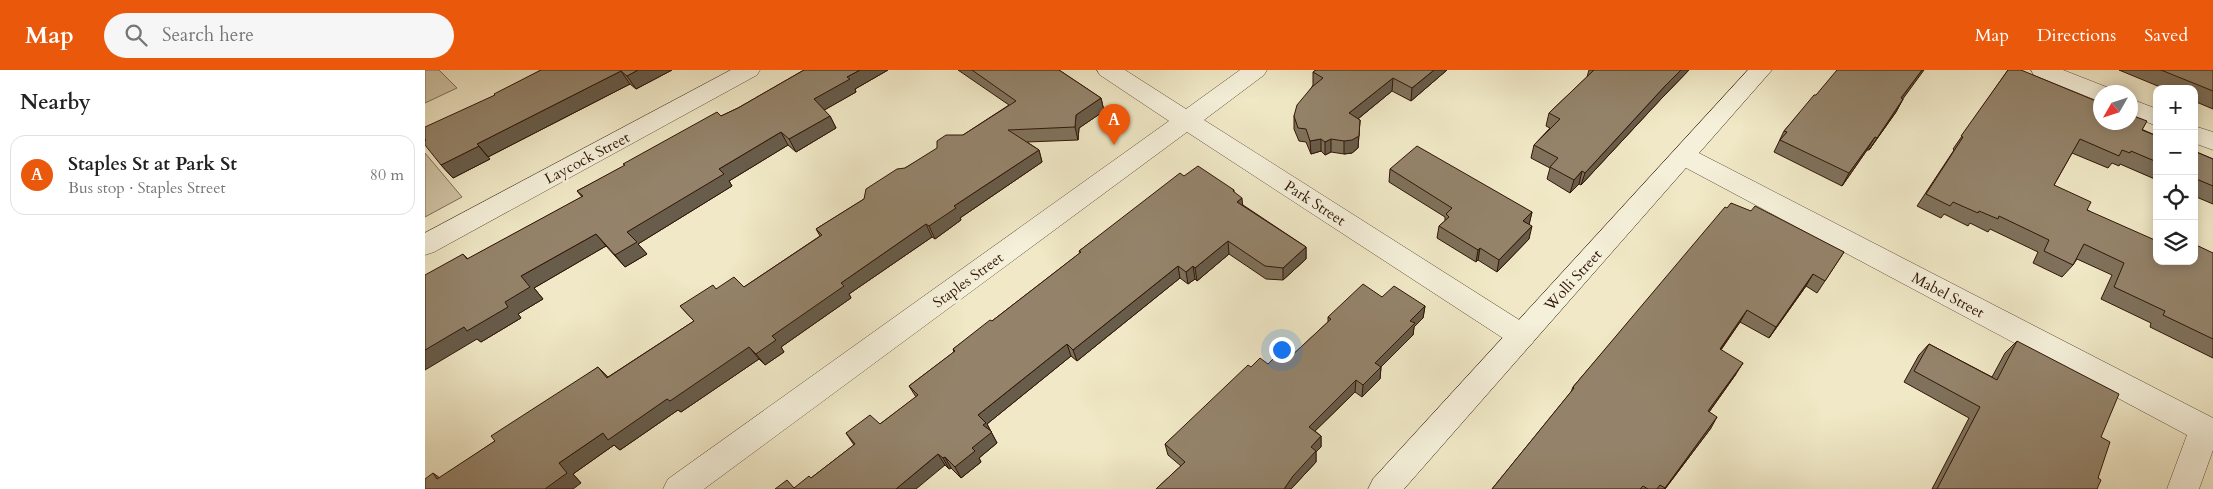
<!DOCTYPE html>
<html lang="en">
<head>
<meta charset="utf-8">
<style>
	:root { --surface:#fff; --page:#f6f6f6; --text:#222; --muted:#767676; --line:#e0e0e0; --accent:#ea580c }
	body { margin:0; font-family:Cardo,serif; background:var(--page); color:var(--text) }
	.controls { position:absolute; right:15px; top:15px; display:grid; overflow:hidden; border-radius:10px; box-shadow:0 2px 12px #0003 }
	.controls button { width:45px; height:45px; display:grid; place-items:center; padding:0; border:0; border-bottom:1px solid var(--line); background:var(--surface); color:var(--text); font:25px sans-serif }
	.compass { position:absolute; left:1668px; top:15px; width:45px; height:45px; border-radius:50%; background:var(--surface); box-shadow:0 2px 12px #0003; rotate:231deg }
	.you { position:absolute; left:856px; top:279px; width:18px; height:18px; margin:-12px; border:4px solid #fff; border-radius:50%; background:#1a73e8; box-shadow:0 0 0 8px #1a73e833 }
	.badge { display:grid; place-items:center; width:32px; height:32px; border-radius:50%; background:var(--accent); color:#fff; font-size:16px; font-weight:700 }
	.pin { position:absolute; translate:-50% -41px; filter:drop-shadow(0 1px 2px #0008) }
	.pin::after { content:''; position:absolute; top:26px; width:18px; height:15px; background:inherit; clip-path:polygon(0 0,100% 0,50% 100%) }
	.list { margin:0; padding:0; list-style:none }
	h2 { display:flex; justify-content:space-between; align-items:center; height:65px; margin:0; padding:0 20px; font-size:21px }
	h2 small { font-size:16px; font-weight:400; color:var(--muted) }
	.list li { display:grid; grid-template-columns:32px 1fr auto; gap:15px; align-items:center; box-sizing:border-box; height:80px; margin:0 10px 10px; padding:0 10px; border:1px solid var(--line); border-radius:15px }
	.list b { display:block; font-size:19px; white-space:nowrap }
	.list p { margin:0; font-size:16px; white-space:nowrap; color:var(--muted) }
	.list em { font-size:16px; font-style:normal; color:var(--muted) }
	.icon { flex:none; width:28px; height:28px; fill:none; stroke:currentColor; stroke-width:2; stroke-linecap:round; stroke-linejoin:round }
	.map { position:relative; flex:none; width:1788px; height:419px; overflow:hidden }
	header { display:flex; align-items:center; gap:30px; box-sizing:border-box; height:70px; padding:0 25px; background:var(--accent); color:#fff }
	header strong { font-size:24px }
	nav { display:flex; gap:28px; margin-inline-start:auto; font-size:18px }
	.search { width:350px; height:45px; background:var(--page); display:flex; align-items:center; gap:12px; box-sizing:border-box; padding:0 18px; border-radius:28px; color:var(--muted); font-size:19px }
	main { display:flex }
	aside { flex:1; background:var(--surface) }
	.map>svg:first-child { display:block }
	.green { fill:#d0c4a6; stroke:#806d56 }
	.lines { fill:none; stroke-linecap:round; stroke-linejoin:round }
	.street-casing { stroke:#614a37; stroke-width:1 }
	.secondary-casing { stroke:#311607; stroke-width:1 }
	.street { fill:#f5f0da; fill-rule:evenodd }
	.secondary { fill:#f5f0da; fill-rule:evenodd }
	.wall { fill:#7f715b; stroke:#311607 }
	.shaded-wall { fill:#685c4a; stroke:#311607 }
	.building { fill:#94836a; stroke:#311607 }
	.labels { text-anchor:middle; dominant-baseline:central; stroke-width:5; stroke-linejoin:round; paint-order:stroke }
	.street-label { font-size:15px; fill:#311607; stroke:#f5f0da }
</style>
</head>
<body>
<header>
<strong>Map</strong>
<div class="search"><svg class="icon" aria-label="search" viewBox="0 0 24 24"><circle cx="10" cy="10" r="6"/><path d="M15 15l6 6"/></svg>Search here</div>
<nav><a>Map</a><a>Directions</a><a>Saved</a></nav>
</header>
<main>
<aside>
<h2>Nearby<small></small></h2>
<ul class="list">
<li><span class="badge">A</span><div><b>Staples St at Park St</b><p>Bus stop · Staples Street</p></div><em>80 m</em></li>
</ul>
</aside>
<div class="map">
<svg width="1788" height="419" viewBox="0 0 1788 419">
	<rect width="100%" height="100%" fill="#f0e8c6"/>
	<filter id="stains"><feTurbulence type="fractalNoise" baseFrequency=".004" numOctaves="4"/><feColorMatrix values="0 0 0 0 .2 0 0 0 0 .09 0 0 0 0 .02 0 0 0 .5 -.17"/></filter>
	<radialGradient id="worn" r=".72"><stop offset=".6" stop-color="#630" stop-opacity="0"/><stop offset="1" stop-color="#630" stop-opacity=".3"/></radialGradient>
	<path class="green" d="M0,0H14L32,18L0,33Z
		M0,83L37,127L0,147Z"/>
	<g class="lines">
		<defs>
			<path id="street" d="M306,0H335L332,5L9,182L0,185V163Z
				M672,0H700L761,39L815,0H842L839,5L779,50L1107,258L1111,266L1107,274L1097,278L1087,274L762,62L279,419H238L243,409L744,51L675,5Z
				M1606,0H1638L1684,18L1687,22H1676V32L1609,5Z
				M1706,29L1732,39V56L1706,46Z
				M1769,56L1788,62V80L1769,73Z
				M1259,77L1268,80L1788,348V380L1774,419H1742L1762,365L1250,92L1247,86L1250,80Z"/>
			<path id="secondary" d="M1323,0H1347L979,419H943L948,409Z"/>
		</defs>
		<use href="#street" class="street-casing"/>
		<use href="#secondary" class="secondary-casing"/>
		<use href="#street" class="street"/>
		<use href="#secondary" class="secondary"/>
	</g>
	<path class="wall" d="M116,0H247L211,19L205,14L63,87L65,89L28,108L16,95L70,25Z
		M379,0H463L430,19L431,22L399,40L405,46L411,58L371,82L363,75L304,111L307,116L213,174L222,184L200,197L181,176L109,218L118,229L93,244L96,248L56,272L52,269L38,184L43,189L157,127L152,121L296,46L313,38Z
		M533,0H634L676,28L679,41L654,58L653,70L602,72L614,80L617,92L535,148L536,150L510,169L507,167L424,224L426,228L356,277L359,282L340,295L334,289L256,342L253,340L195,380L189,375L148,404L156,413L0,419L8,403L15,408L70,371L173,297L183,307L269,251L255,236L291,219L319,217L395,166L391,159L439,129L480,98L538,65L584,35Z
		M891,0H1022L986,31L967,21L933,49L935,50L933,78L927,83L919,84L906,82L900,85L896,81L886,84L881,72L874,71L869,59V46L888,15V2Z
		M1164,0H1264L1236,29L1156,115L1154,114L1145,123L1122,109L1125,98L1106,88L1109,75L1125,58L1121,56L1124,43L1162,7Z
		M1583,0L1732,66V110L1695,94L1694,96L1687,93L1683,98L1647,83L1629,115L1732,191L1788,183V288L1725,257L1726,253L1676,229L1687,205L1652,189L1648,195L1637,207L1608,193L1613,182L1565,159L1563,162L1545,153L1543,156L1519,144L1516,148L1492,136L1529,80L1528,79Z
		M1694,0H1788V39L1769,31V19H1740Z
		M1391,25L1478,29L1471,42L1444,80H1442L1417,116L1349,82L1359,61Z
		M1769,81L1788,89V134L1769,126Z
		M965,99L1107,142L1104,154V169L1072,202L1053,190L1051,192L1012,168L1014,156L1020,151V147L964,112Z
		M759,106L809,120V122L818,135L881,177V189L858,210L841,209L804,184L772,211L770,209L763,214L755,208L652,291L646,286L562,354L572,373L554,388L556,392L536,408L526,398L524,399L520,395L369,418L386,408L429,375L421,363L455,354L491,327L484,316L529,282L528,279L567,251L655,183L654,181Z
		M1302,138L1419,182L1392,223L1381,216L1344,268L1315,252L1296,280L1311,304L1284,342L1286,358L1240,419H1067L1146,322L1148,317Z
		M957,227L1000,236L998,248L989,257L988,265L956,297L955,309L937,327L930,322L890,361L896,366V377L891,382V392L866,419H731L756,396L743,385L740,374L826,297L862,290L903,252V247Z
		M1592,271L1676,367L1673,408L1672,419H1507L1544,348L1479,312L1494,285L1504,274L1567,307L1580,283Z"/>
	<path class="shaded-wall" d="M213,0H247L211,19L202,6Z
		M435,0H463L430,19L431,22L396,42L389,29L422,7Z
		M1009,0H1022L986,31L987,18Z
		M1256,0H1264L1236,29L1156,115L1160,103L1240,16Z
		M1497,0H1499L1469,41L1476,28Z
		M196,1L205,14L63,87L52,74Z
		M968,8L967,21L924,56V43Z
		M676,28L679,41L654,58L653,70L650,57L651,45Z
		M1478,29L1471,42L1444,80Z
		M405,46L411,58L371,82L364,69Z
		M935,50L933,78L927,83L919,84V71Z
		M356,62L363,75L304,111L307,116L213,174L222,184L200,197L190,185L202,162L294,99Z
		M1450,67L1442,80L1417,116L1424,103Z
		M896,69V81L886,84L885,71Z
		M906,69V82L900,85V72Z
		M54,76L65,89L28,108L16,95Z
		M614,80L617,92L535,148L536,150L510,169L504,156L529,136Z
		M1157,101L1154,114L1145,123L1149,110Z
		M817,128L818,140L812,132Z
		M1107,142L1104,155L1098,151Z
		M501,154L507,167L424,224L426,228L356,277L359,282L340,295L331,284L347,266L416,213Z
		M1107,156L1104,169L1072,202L1074,190Z
		M171,164L181,176L109,218L118,229L93,244L96,248L56,272L52,269L0,300V280L96,206Z
		M803,171L804,184L772,211L770,198Z
		M881,177V189L858,210V198Z
		M1055,178L1053,190L1051,192L1053,180Z
		M753,196L755,208L652,291L648,280Z
		M768,196L770,209L763,214L761,202Z
		M1388,204L1381,216L1344,268L1351,257Z
		M1000,236L998,248L989,257L988,265L956,297L955,309L937,327L938,315L950,293L985,251Z
		M1322,240L1315,252L1288,291L1295,279Z
		M642,274L646,286L562,354L572,373L554,388L556,392L536,408L530,397L547,378L553,345Z
		M324,277L334,289L256,342L253,340L195,380L189,375L148,404L156,413L148,419H120L134,393L178,363L242,329Z
		M1318,293L1311,304L1277,352L1283,341Z
		M931,310L930,322L884,367V357Z
		M1292,347L1286,358L1240,419H1239Z
		M896,366V377L891,382V392L866,419H859L886,377Z
		M513,384L520,395L491,419H471Z
		M520,387L526,398L524,399L518,388Z"/>
	<path class="building" d="M116,0H213L202,6L196,1L52,74L54,76L16,95L0,75V71L1,70L0,69V57L70,25L69,24Z
		M379,0H435L422,7L425,9L389,29L405,46L364,69L356,62L294,99L299,104L202,162L212,172L190,185L171,164L96,206L105,217L80,232L83,237L42,261L39,257L0,280V205L38,184L42,189L158,126L152,121L200,95L198,94L292,42L296,46L313,38Z
		M547,0H634L676,28L651,45L650,57L583,60L614,80L529,136L531,138L504,156L501,154L416,213L419,216L347,266L351,270L331,284L324,277L245,331L242,329L183,370L178,363L134,393L142,403L120,419H0V409L8,403L12,409L70,371L66,366L173,297L182,308L269,251L255,236L288,215L291,219L309,207L319,217L397,165L391,159L439,129L441,119L472,99L480,98L512,78V71L521,65H538L591,31Z
		M891,0H1009L987,18L968,8L924,43L935,50L934,66L927,70L919,71L906,69L900,72L896,69L885,71L881,59L873,58L869,46L872,35L887,17L898,8L888,2Z
		M1169,0H1256L1240,16L1160,103L1157,101L1149,110L1125,97L1133,88L1109,75L1135,49L1124,43Z
		M1412,0H1497L1476,28L1478,29L1452,68L1450,67L1424,103L1355,70L1362,62L1359,61L1389,25H1391Z
		M1583,0H1596L1676,33V52H1706V45L1722,51L1717,60L1732,66V92L1706,81L1705,83L1697,80L1694,86L1655,69L1629,115L1666,132L1662,140L1732,171V191H1769V174L1788,183V269L1738,245L1740,241L1689,217L1699,193L1659,174L1648,195L1619,181L1624,170L1574,146L1573,149L1554,141L1553,143L1528,132L1525,136L1501,124L1538,67L1536,66Z
		M1736,0H1788V21Z
		M992,76L1107,142L1098,151L1107,156L1074,190L1055,178L1053,180L1014,156L1024,147L1021,144L1027,138L965,99Z
		M1769,81L1788,89V116L1769,108Z
		M773,96L809,120L808,121L817,128L812,132L881,177L858,198L840,196L803,171L770,198L768,196L761,202L753,196L648,280L642,274L553,345L561,353L558,355L567,362L547,378L550,381L530,397L520,387L518,388L513,384L471,419H350L362,410L369,418L384,406L386,408L430,374L421,363L445,345L455,354L493,325L484,316L530,281L528,279L565,250L567,251L656,182L654,181L755,103L759,106Z
		M1306,133L1326,141L1330,136L1419,182L1400,211L1388,204L1351,257L1322,240L1295,279L1318,293L1283,341L1292,347L1240,418L1235,415L1232,419H1223L1218,416L1215,419H1067L1149,318L1148,317L1300,137L1302,138Z
		M938,214L957,227L969,216L1000,236L985,251L990,253L950,293L956,297L938,315L931,310L884,357L896,366L886,377L891,381L868,406L859,419H731L760,392L740,374L823,295L826,297L835,288L843,294L853,284L862,290L906,249L903,247Z
		M1592,271L1694,324L1676,367L1685,372L1673,408L1676,410L1672,419H1512L1555,337L1489,301L1504,274L1572,310Z"/>
	<g class="labels">
		<g class="street-label">
			<text transform="translate(162 88) rotate(-28)">Laycock Street</text>
			<text transform="translate(890 133) rotate(33)">Park Street</text>
			<text transform="translate(543 210) rotate(-36)">Staples Street</text>
			<text transform="translate(1148 210) rotate(-48)">Wolli Street</text>
			<text transform="translate(1523 225) rotate(28)">Mabel Street</text>
		</g>
	</g>
	<rect width="100%" height="100%" filter="url(#stains)"/>
	<rect width="100%" height="100%" fill="url(#worn)"/>
</svg>
<div class="controls">
<button>+</button>
<button>−</button>
<button><svg class="icon" aria-label="locate" viewBox="0 0 24 24"><circle cx="12" cy="12" r="6"/><path d="M12 2v4M12 18v4M2 12h4M18 12h4"/></svg></button>
<button><svg class="icon" aria-label="layers" viewBox="0 0 24 24"><path d="M12 4l9 5-9 5-9-5zM3 14l9 5 9-5"/></svg></button>
</div>
<svg class="compass" viewBox="-18 -18 36 36"><path d="M0-13l5 13h-10z" fill="#e53935"/><path d="M0 13l5-13h-10z" fill="#767676"/></svg>
<div class="you"></div>
<div class="pin badge" style="left:689px;top:75px">A</div>
</div>
</main>
</body>
</html>
